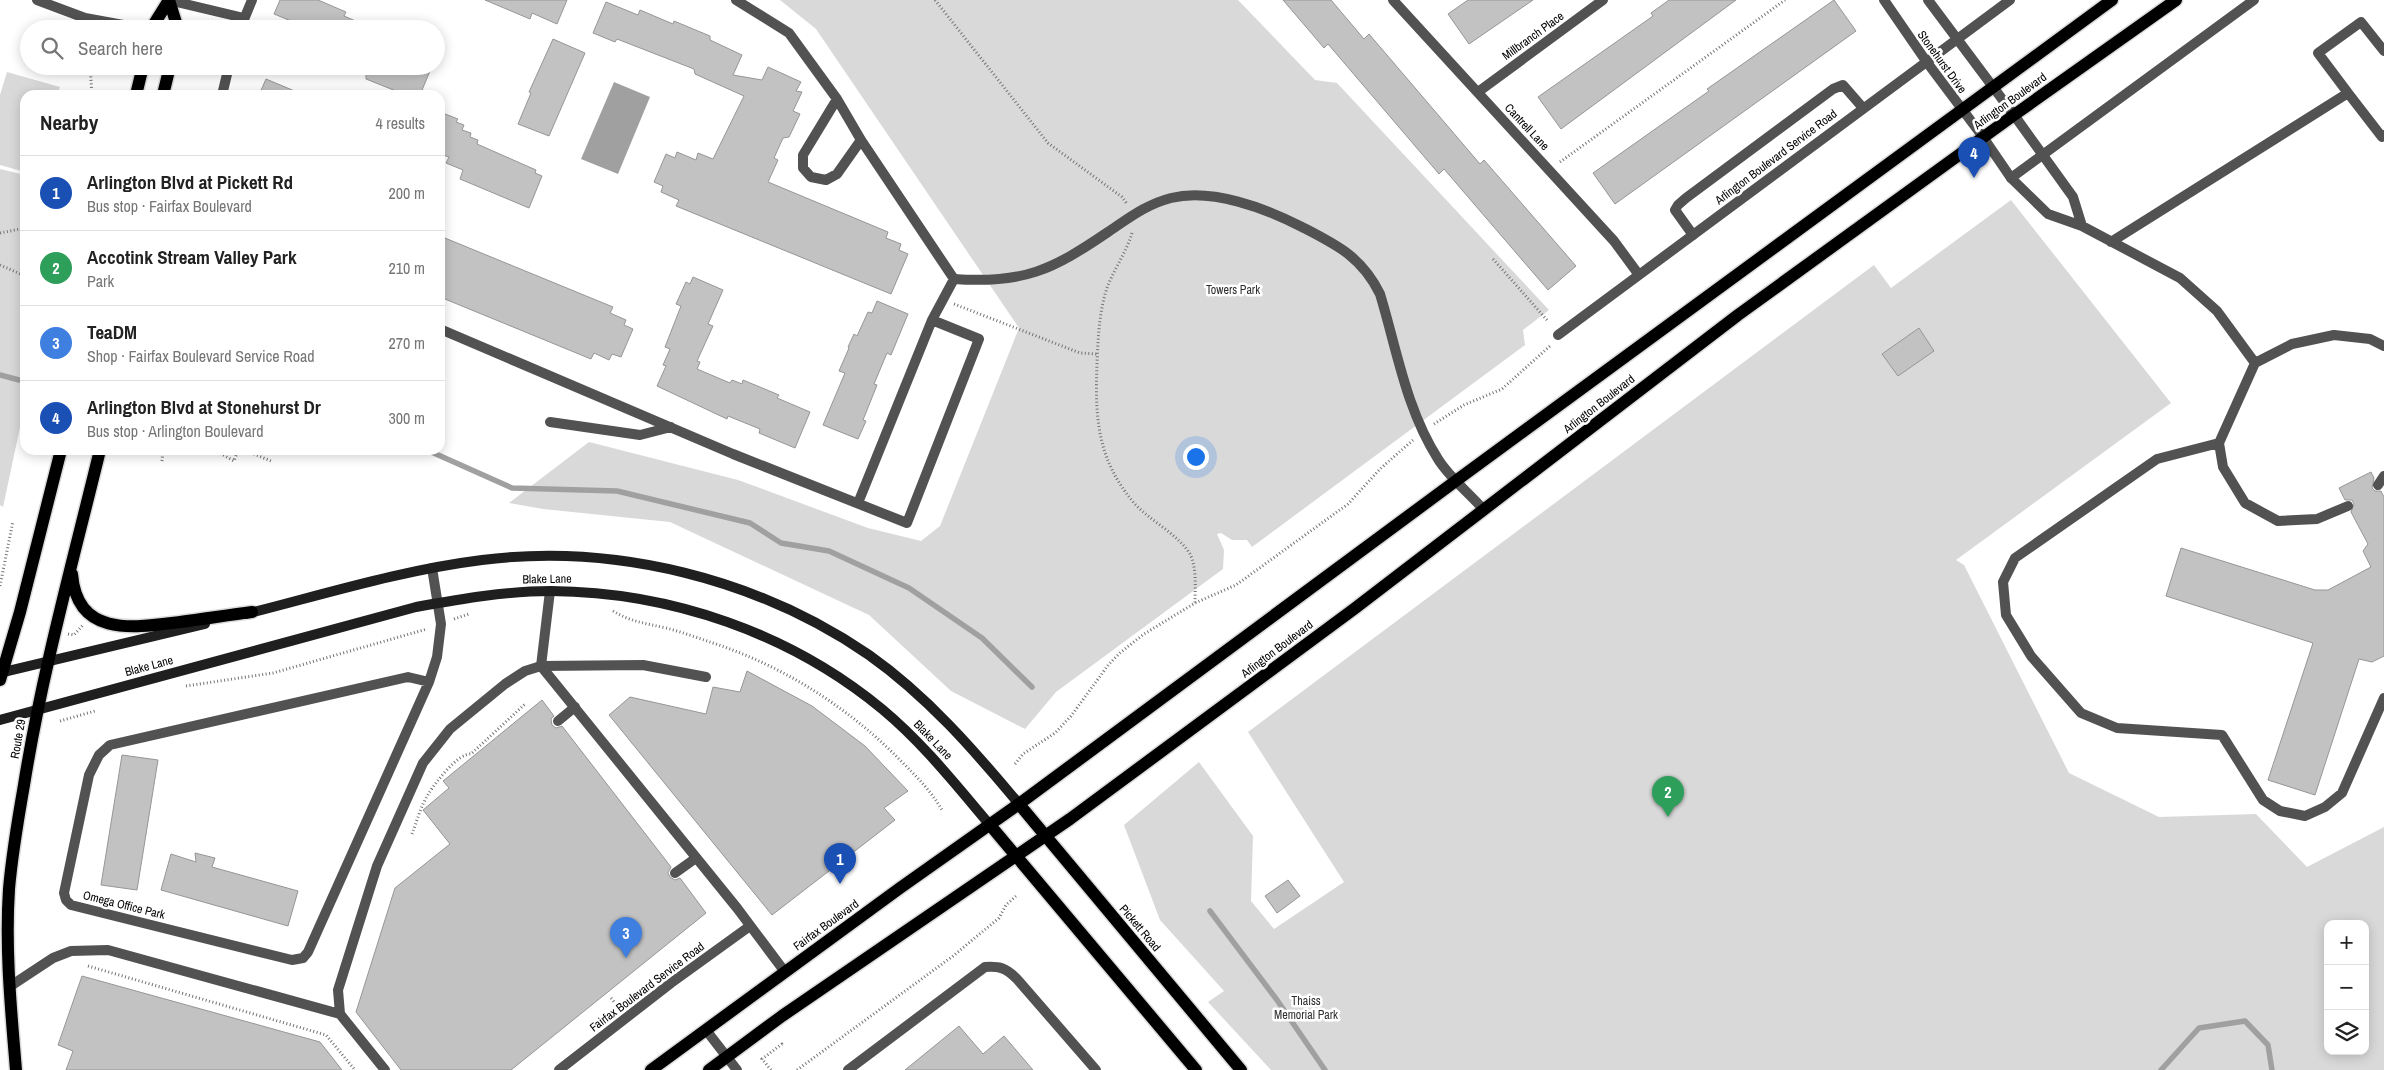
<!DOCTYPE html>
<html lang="en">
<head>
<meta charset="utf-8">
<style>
	:root { --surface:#fff; --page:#f6f6f6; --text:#222; --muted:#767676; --line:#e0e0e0; --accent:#000 }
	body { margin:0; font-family:"Archivo Narrow",sans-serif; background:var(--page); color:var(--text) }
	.controls { position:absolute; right:15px; bottom:15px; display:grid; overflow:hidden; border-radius:10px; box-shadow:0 2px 12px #0003 }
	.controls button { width:45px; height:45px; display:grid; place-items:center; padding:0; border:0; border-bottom:1px solid var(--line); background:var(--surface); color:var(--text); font:25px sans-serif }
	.you { position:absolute; left:1195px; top:456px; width:18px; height:18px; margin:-12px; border:4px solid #fff; border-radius:50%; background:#1a73e8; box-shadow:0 0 0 8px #1a73e833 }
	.badge { display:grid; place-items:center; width:32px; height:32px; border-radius:50%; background:var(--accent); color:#fff; font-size:16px; font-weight:700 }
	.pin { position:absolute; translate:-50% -41px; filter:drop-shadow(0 1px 2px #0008) }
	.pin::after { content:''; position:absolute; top:26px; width:18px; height:15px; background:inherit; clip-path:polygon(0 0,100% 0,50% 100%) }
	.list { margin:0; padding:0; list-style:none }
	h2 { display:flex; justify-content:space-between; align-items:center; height:65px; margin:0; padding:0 20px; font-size:21px }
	h2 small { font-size:16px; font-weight:400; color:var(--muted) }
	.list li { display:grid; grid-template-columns:32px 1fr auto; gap:15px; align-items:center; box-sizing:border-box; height:75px; padding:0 20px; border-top:1px solid var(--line) }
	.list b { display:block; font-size:19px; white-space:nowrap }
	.list p { margin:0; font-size:16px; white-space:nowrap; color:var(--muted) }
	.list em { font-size:16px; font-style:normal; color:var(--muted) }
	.icon { flex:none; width:28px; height:28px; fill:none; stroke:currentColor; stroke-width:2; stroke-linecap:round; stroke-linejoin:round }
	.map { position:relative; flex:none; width:2384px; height:1070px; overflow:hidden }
	.search { position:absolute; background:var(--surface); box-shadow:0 2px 12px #0003; left:20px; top:20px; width:425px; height:55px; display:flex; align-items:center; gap:12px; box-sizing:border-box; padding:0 18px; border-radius:28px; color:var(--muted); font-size:19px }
	.panel { position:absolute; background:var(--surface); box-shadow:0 2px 12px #0003; left:20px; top:90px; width:425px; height:365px; border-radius:15px }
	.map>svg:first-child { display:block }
	.green { fill:#d9d9d9; fill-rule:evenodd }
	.water { fill:#a0a0a0 }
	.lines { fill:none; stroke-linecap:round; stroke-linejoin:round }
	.stream { stroke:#a0a0a0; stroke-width:5.5 }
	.building { fill:#c2c2c2; stroke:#969696 }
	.primary-casing { stroke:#dbdbdb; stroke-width:15 }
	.path { stroke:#747474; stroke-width:3; stroke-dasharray:1 2.5; stroke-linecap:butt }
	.lane { stroke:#525252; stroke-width:10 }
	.street { stroke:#525252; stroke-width:10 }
	.secondary { stroke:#1f1f1f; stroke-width:10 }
	.primary { stroke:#000; stroke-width:12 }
	.labels { text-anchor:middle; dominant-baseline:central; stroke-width:5; stroke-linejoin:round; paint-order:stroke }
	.street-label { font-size:12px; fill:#000; stroke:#fff }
	.park-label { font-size:12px; fill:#303030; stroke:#fff }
</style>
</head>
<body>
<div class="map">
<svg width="2384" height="1070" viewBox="0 0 2384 1070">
	<rect width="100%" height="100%" fill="#fff"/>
	<path class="green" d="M780,0H1238L1315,80L1337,83L1549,310L1523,330L1525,345L1252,547L1247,540H1232L1221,533L1217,534L1224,550L1223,569L1056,692L1025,729L951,691L869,615L670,522L543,509L509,503L589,442L738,480L868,528L921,541L940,526L1019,328L816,29Z
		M7,72L60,87L57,95H25V172L0,165V95Z
		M0,169L25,175V404L3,507L0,505Z
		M2011,200L2171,403L1956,560L1964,565L2069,773L2159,817L2256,814L2307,867L2384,827V1070H1271L1208,1002L1224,991L1160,920L1124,825L1199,762L1253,836L1251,901L1274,929L1344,882L1248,732L1874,265L1891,288ZM2328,924H2365V1051H2328Z"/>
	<path class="water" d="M614,82L650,97L618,174L581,159Z"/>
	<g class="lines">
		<path class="stream" d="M0,375L19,380
			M427,450L512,488L617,491L750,523L781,543L829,551L909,588L982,638L1032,687
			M1210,911L1277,1000L1325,1070
			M2161,1070L2199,1028L2245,1021L2268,1045L2272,1070"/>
	</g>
	<path class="building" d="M280,0H318L346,12L344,16L374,29H311L274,14Z
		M485,0H567L557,24L532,13L530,19Z
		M1283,0H1331L1364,39L1369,34L1480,164L1484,160L1576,266L1548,290L1444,169L1439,174L1328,44L1324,48Z
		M1468,0H1533L1469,44L1448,14Z
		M1669,0H1736L1561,129L1538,97L1653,16L1651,13Z
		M1834,0L1856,31L1615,204L1593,173L1709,91L1707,89Z
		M606,2L638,15L640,10L673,24L674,21L710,36V40L742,55L733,75L762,80L768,67L801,82L796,91L802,92L793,111L800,114L789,137L783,138L774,158L778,160L768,182L888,232L886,238L901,244L899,250L908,254L891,294L676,206L679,200L661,192L663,186L654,182L666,154L675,158L677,152L696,160L698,153L713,159L744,96L695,74L694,69L617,39L615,42L593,33Z
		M553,39L585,53L549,136L518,124L531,93L529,92Z
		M366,66H432L420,95H406L366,79Z
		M266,79L304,95H259Z
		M440,112L458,119L456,122L464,125L462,130L471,133L470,137L478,140L477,144L536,170L535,173L542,176L529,208L460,179L463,170L446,163L449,157L440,154Z
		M440,236L613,307L610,313L626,320L624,325L633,329L621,357L612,354L609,360L594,353L591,359L440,297Z
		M693,277L723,290L708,324L713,326L697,361L700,362L697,369L730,383L732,380L742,384L743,380L779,395L777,398L810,412L795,448L759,433L760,429L728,416L727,419L657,386L666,366L663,365L670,349L665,347L681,306L676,304L686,282L690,284Z
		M877,301L908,314L891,355L887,353L874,384L877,385L863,420L866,421L858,439L823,425L845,373L839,371L849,348L848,347L854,334L857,336L868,312L872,313Z
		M1919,328L1934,351L1898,376L1882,354Z
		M2371,472L2374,478L2372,488L2375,491H2381L2384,497V656L2372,662L2359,659L2315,795L2268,780L2313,643L2166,596L2181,548L2315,590H2328L2371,567L2363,551L2368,544L2351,512L2354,504L2352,500H2345L2339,488Z
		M747,671L812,706L865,746L908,791L884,808L895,820L772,915L609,715L630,697L706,714L713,687L740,692Z
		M542,700L554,716L551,719L552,725L556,728L562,726L671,867L668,873L670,877L675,880L680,878L706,913L511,1070H401L356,1012L395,888L450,844L423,810L449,788L443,781Z
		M122,755L158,760L137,890L101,885Z
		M195,853L215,858L212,867L298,891L288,926L161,890L171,854L196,862Z
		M1288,880L1300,896L1277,913L1265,896Z
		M82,976L320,1042L342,1070H66L73,1051L58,1045Z
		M959,1026L983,1054L1004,1036L1033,1070H905Z"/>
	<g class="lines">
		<defs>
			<path id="primary" d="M169,0L178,29
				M151,29L169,0
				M136,95L143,66
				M163,95L170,66
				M72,574C77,637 133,628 180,622C204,619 228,615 252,612
				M0,680L20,612L61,450
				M1019,804L1241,1070
				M990,825L1196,1070
				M16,1070C11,1010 5,949 9,889C12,854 18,819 24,785C42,672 73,561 100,450
				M651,1070L900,888L1019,804L1457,480L2112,0
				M709,1070L782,1016L1070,819L1354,609L1738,315L2014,115L2176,0"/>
		</defs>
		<use href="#primary" class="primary-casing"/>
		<path class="path" d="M935,0L1048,143L1122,197L1127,204
			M90,66L92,95
			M1560,162L1785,0
			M0,233L25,228
			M1132,233C1126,253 1114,269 1107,288C1099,312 1098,339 1097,364C1095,418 1097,459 1134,503C1150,521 1178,534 1190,554C1197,568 1195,588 1195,603
			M1493,259L1547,320
			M0,265L25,276
			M954,304L1080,353L1097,354
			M1434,424L1464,405L1502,389L1550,346
			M214,450L234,461L238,450
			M244,450L271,461
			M162,461L163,450
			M0,586L13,521
			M613,611C631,622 645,623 666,628C682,632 698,638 713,643C785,667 848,707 901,761C917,777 931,791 942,810
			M454,619L469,614
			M68,634L74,635L83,625
			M186,686L273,673L427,629
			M60,721L95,711
			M1015,764L1023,754L1055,733L1071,716L1109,664L1121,652L1144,634L1195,603L1236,585L1348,504L1380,469L1413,440
			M412,834C417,821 421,805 429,793C436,782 458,753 471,754L525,704
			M88,966L326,1035L355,1070
			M611,998L618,1007
			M771,1070L762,1059L782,1044L783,1046
			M797,1070L953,956L999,918L1006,905L1016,896"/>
		<path class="lane" d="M736,0L789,33L837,99L861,140L954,279L932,320L858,503
			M240,29L252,0
			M2348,93L2318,53L2361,22L2384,51
			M222,95L229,66
			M837,99L803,155V168L811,177L826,180L837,174L861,140
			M2014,115L2073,197L2082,226
			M1983,137L2011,178L2048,214L2082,226L2180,278L2217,311L2255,363
			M1693,235L1675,210L1678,205L1686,198L1833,89L1843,85L1863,108
			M2111,242L2348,93L2382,137L2384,135
			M440,329L733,454L907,523L979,339L932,320
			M550,422L640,435L671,427
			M2219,443L2157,459L2015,558L2003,582L2006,615L2031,656L2081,713L2117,728L2222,735L2263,800L2280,811L2305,816L2325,807L2342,793L2384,698
			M2378,485L2384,476
			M2348,506L2317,519L2278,521L2245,503L2223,467L2219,443L2255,363L2292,344L2334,335L2370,339L2384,346
			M429,682L408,677L110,745L99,755L89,775L64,893L66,900L71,905L292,960L303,958L308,952L429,682L437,657L441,624L432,568
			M558,721L575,707
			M675,873L696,858
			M9,987L53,958L71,951L108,950L340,1014L385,1070
			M340,1014L338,990L377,866L423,763L450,729L505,684L525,671L541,666L643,665L706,677
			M848,1070L985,967C1000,966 1006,968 1017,979L1096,1070"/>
		<path class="street" d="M37,0L85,18L145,29
			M168,0L244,18
			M1393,0L1614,241L1639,275
			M1884,0L1926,61L1983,137
			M1928,0L2014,115
			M1478,92L1603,0
			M2011,178L2254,0
			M954,279C1024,284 1052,270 1108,232C1129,218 1147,204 1171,198C1212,188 1265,208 1302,227C1337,245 1362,257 1380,294C1397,350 1406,409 1438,459C1449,477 1469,493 1484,510
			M1558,335L2010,0
			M550,591L541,666L737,908L785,972
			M706,1030L737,1070
			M559,1070L671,983L750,926"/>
		<path class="secondary" d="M246,614C325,594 402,570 482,560C616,543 758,579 869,655C927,696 974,750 1019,804
			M0,673L205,624
			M0,720L416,607C461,599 506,591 551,591C671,592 790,633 882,709C923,743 956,785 990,825"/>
		<use href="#primary" class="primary"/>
	</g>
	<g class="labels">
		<g class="street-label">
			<text transform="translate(1533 36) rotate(-36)">Millbranch Place</text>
			<text transform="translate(1942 62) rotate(54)">Stonehurst Drive</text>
			<text transform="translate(2010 101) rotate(-36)">Arlington Boulevard</text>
			<text transform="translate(1527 127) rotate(47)">Cantrell Lane</text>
			<text transform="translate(1776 157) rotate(-37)">Arlington Boulevard Service Road</text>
			<text transform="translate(1599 404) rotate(-38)">Arlington Boulevard</text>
			<text transform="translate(547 579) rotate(-1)">Blake Lane</text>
			<text transform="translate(1277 649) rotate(-37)">Arlington Boulevard</text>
			<text transform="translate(149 666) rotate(-15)">Blake Lane</text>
			<text transform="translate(18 739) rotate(-80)">Route 29</text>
			<text transform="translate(933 740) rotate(46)">Blake Lane</text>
			<text transform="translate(124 905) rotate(14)">Omega Office Park</text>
			<text transform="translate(826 925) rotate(-36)">Fairfax Boulevard</text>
			<text transform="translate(1140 928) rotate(50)">Pickett Road</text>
			<text transform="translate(647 987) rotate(-37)">Fairfax Boulevard Service Road</text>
		</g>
		<g class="park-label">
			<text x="1233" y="290">Towers Park</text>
			<text x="1306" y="1001">Thaiss<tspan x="1306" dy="14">Memorial Park</tspan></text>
		</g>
	</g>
</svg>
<div class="controls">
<button>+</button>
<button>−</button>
<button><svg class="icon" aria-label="layers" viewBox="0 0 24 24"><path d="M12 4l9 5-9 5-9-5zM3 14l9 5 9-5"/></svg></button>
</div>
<div class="you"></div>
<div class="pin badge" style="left:840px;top:884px;background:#1a4fb4">1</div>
<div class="pin badge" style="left:1668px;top:817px;background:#2e9e5b">2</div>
<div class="pin badge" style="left:626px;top:958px;background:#3f7fe0">3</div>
<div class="pin badge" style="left:1974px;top:178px;background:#1a4fb4">4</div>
<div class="search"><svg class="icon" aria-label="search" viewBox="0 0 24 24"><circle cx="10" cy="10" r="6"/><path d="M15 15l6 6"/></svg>Search here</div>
<section class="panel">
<h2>Nearby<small>4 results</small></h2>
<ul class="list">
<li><span class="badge" style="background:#1a4fb4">1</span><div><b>Arlington Blvd at Pickett Rd</b><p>Bus stop · Fairfax Boulevard</p></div><em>200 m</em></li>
<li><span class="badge" style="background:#2e9e5b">2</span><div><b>Accotink Stream Valley Park</b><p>Park</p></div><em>210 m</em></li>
<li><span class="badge" style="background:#3f7fe0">3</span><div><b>TeaDM</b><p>Shop · Fairfax Boulevard Service Road</p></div><em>270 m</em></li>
<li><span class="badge" style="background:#1a4fb4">4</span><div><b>Arlington Blvd at Stonehurst Dr</b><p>Bus stop · Arlington Boulevard</p></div><em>300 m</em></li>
</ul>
</section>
</div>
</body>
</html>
